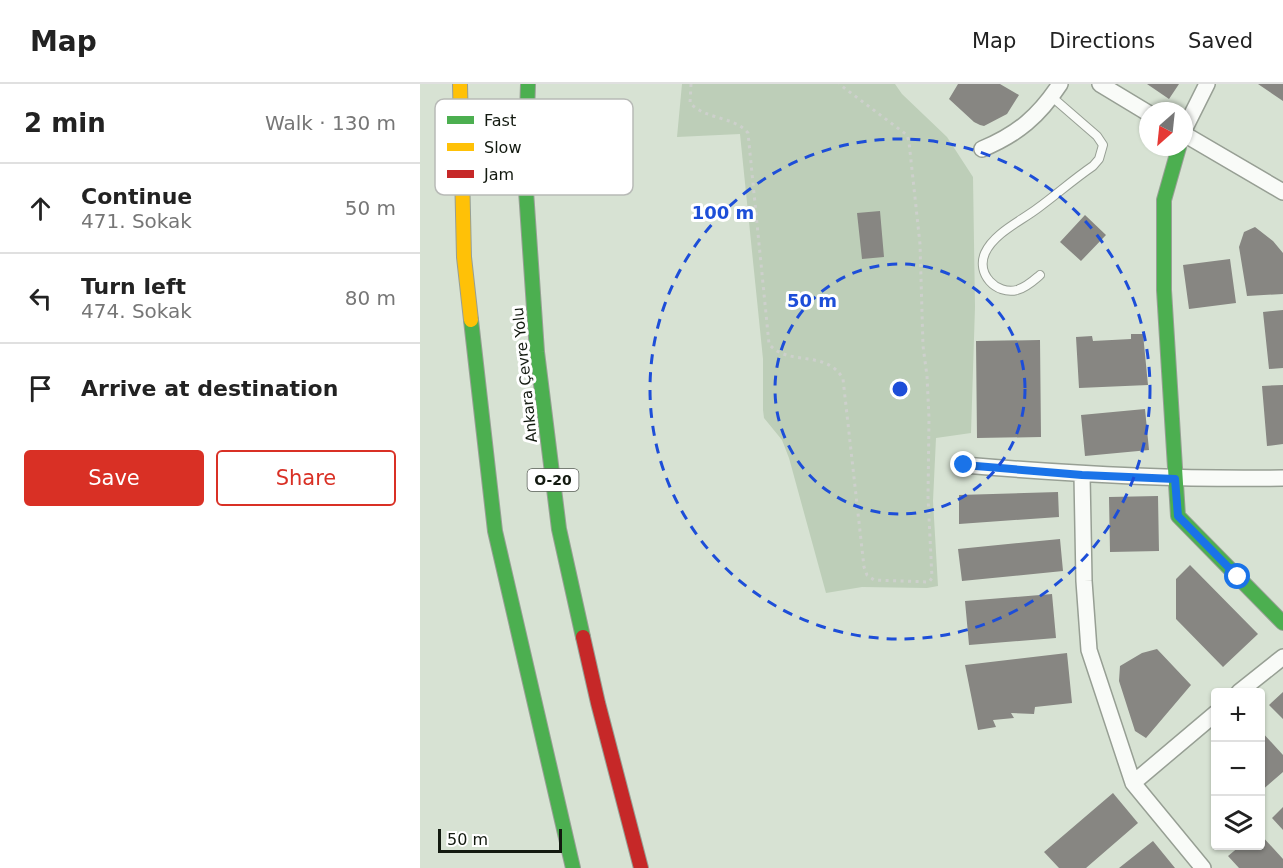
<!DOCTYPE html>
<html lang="en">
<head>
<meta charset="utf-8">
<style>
	:root { --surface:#fff; --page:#f6f6f6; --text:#222; --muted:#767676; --line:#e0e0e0; --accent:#d93025 }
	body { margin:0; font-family:"DejaVu Sans",sans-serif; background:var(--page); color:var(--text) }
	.controls { position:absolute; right:18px; bottom:18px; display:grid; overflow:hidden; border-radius:6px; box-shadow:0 2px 4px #0004 }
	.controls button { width:54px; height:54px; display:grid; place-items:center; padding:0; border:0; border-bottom:2px solid var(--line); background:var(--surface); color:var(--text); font:30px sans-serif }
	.compass { position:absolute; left:719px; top:18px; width:54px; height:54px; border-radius:50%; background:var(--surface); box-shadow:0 2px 4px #0004; rotate:207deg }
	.scale { position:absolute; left:18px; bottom:15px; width:124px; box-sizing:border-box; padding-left:6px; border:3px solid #131a10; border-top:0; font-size:16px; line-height:21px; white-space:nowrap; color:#131a10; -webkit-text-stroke:4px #fff; paint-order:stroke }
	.stop { position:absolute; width:18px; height:18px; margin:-14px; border:4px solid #1a73e8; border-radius:50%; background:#fff }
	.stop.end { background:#1a73e8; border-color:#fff; box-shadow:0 2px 6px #0008 }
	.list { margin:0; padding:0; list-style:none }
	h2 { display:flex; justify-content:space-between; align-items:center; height:78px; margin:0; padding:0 24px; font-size:26px }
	h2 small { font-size:20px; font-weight:400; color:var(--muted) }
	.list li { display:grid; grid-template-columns:39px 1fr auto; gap:18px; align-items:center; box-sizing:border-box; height:90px; padding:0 24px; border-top:2px solid var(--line) }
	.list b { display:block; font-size:22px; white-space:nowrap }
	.list p { margin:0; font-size:20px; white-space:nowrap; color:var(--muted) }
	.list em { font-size:20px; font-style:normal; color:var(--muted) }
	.actions { display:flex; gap:12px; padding:18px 24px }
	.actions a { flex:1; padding:14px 0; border:2px solid var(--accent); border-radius:6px; text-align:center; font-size:21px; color:var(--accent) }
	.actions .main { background:var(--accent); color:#fff }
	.icon { flex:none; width:33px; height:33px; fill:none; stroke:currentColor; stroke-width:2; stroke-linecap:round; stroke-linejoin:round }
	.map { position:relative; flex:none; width:863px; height:784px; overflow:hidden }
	header { display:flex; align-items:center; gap:36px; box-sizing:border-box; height:84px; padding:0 30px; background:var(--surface); border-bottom:2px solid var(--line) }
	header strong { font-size:28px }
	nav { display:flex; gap:33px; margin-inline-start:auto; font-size:21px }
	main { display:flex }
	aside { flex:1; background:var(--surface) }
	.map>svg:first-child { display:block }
	.green { fill:#bdceb8 }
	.building { fill:#878682 }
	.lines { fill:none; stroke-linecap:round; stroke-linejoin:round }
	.lane-casing { stroke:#979f94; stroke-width:10 }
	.street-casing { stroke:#979f94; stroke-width:18 }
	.fast-casing { stroke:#979f94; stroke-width:16 }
	.slow-casing { stroke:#979f94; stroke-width:16 }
	.jam-casing { stroke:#979f94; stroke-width:16 }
	.path { stroke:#cdd0cc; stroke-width:3; stroke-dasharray:3 4.5; stroke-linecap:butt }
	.lane { stroke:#f9fbf8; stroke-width:8 }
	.street { stroke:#f9fbf8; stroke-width:15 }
	.fast { stroke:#4caf50; stroke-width:14 }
	.slow { stroke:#ffc107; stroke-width:14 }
	.jam { stroke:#c62828; stroke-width:14 }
	.route { stroke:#1a73e8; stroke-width:8 }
	.ring { fill:none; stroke:#1d4ed8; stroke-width:3; stroke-dasharray:10 8 }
	.labels { text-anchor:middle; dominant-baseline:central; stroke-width:6; stroke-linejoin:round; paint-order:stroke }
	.shield { fill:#fff; stroke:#5a5f58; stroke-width:1.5 }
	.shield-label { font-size:14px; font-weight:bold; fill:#131a10 }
	.street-label { font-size:15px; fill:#131a10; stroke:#fff }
	.key { fill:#fff; stroke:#b8bab7; stroke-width:1.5 }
	.key-label { font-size:16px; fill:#131a10 }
	.centre { fill:#1d4ed8; stroke:#fff; stroke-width:3 }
	.ring-label { font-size:18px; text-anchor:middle; font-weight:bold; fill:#1d4ed8; stroke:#fff; stroke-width:6; stroke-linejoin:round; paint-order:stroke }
</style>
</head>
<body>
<header>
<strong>Map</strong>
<nav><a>Map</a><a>Directions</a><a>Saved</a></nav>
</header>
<main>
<aside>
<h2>2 min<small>Walk · 130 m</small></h2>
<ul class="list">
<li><svg class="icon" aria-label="ahead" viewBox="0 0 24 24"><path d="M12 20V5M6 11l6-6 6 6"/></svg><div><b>Continue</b><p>471. Sokak</p></div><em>50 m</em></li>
<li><svg class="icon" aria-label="left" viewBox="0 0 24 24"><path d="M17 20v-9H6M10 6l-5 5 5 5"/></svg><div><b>Turn left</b><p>474. Sokak</p></div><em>80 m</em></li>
<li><svg class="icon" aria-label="arrive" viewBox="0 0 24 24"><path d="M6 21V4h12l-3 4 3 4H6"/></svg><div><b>Arrive at destination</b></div></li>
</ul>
<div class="actions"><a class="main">Save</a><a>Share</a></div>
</aside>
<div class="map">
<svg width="863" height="784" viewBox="0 0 863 784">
	<rect width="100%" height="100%" fill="#d7e2d3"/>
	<path class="green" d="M262,0H475L482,10L527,53L553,93L555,223L551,349L516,354L513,417L518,502L507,504L442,503L406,509L369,374L362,356L344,334L343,326V275L320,50L257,53Z"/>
	<path class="building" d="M538,0H580L599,11L587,30L564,42L560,41L554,38L529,15Z
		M727,0H759L749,15Z
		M838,0H863V17Z
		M460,127L464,173L442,175L437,129Z
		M665,131L686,151L661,177L640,158Z
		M835,143L853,157L863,169V210L827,212L819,163L824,148Z
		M810,175L816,219L769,225L763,181Z
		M863,226V284L849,285L843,228Z
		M711,250H723L728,301L659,304L656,253L672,252L673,257L711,255Z
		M620,256L621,353L557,354L556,257Z
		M863,301V360L847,362L842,302Z
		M725,325L729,366L665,372L661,331Z
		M638,408L639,433L539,440V411Z
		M738,412L739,467L690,468L689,413Z
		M640,455L643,487L542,497L538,465Z
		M770,481L838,550L803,583L756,535V495Z
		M632,510L636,554L549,561L545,517Z
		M737,565L771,601L726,654L715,647L699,597L700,582L722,569Z
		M647,569L652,619L615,623L614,630L591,629L594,634L573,636L576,643L558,646L545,581Z
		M863,608V635L849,621Z
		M840,646L863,671V688L840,708Z
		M693,709L718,739L666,784H639L624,768Z
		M863,723V746L852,734Z
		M840,750L863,775V784H819L808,772L820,762H840Z
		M733,757L755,784H699Z"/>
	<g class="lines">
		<defs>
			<path id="lane" d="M620,191C613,197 607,203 597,206C576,211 556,190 565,169C574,149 601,137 618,124C637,110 654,95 673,82L679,75L683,61L677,52L632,13"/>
			<path id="street" d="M680,0L728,29
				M764,46L787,0
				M764,50L863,108
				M562,65C598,50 619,32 640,0
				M544,381C650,390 756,396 863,394
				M662,391L664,497L669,566L713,699L783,784
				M819,608L863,573
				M713,699L796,629"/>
			<path id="fast" d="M108,0L105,92L117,268L139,445L163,553
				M759,63L744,116V206L758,432L863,539
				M51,236L75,447L153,784"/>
			<path id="slow" d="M40,0L44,173L51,236"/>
			<path id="jam" d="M163,553L178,619L221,784"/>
		</defs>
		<use href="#lane" class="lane-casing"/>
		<use href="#street" class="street-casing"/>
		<use href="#fast" class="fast-casing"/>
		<use href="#slow" class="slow-casing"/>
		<use href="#jam" class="jam-casing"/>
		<path class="path" d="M271,0L270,19C286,36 314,32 328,49L349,260C368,283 407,265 423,295L444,483L447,491L454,496L509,498L512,494L508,413L509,334L507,292L503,262L500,160L489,58L487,51L419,0"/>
		<use href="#lane" class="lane"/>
		<use href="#street" class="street"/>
		<use href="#fast" class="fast"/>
		<use href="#slow" class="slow"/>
		<use href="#jam" class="jam"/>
	</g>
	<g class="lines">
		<path class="route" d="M544,381L662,391L755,395L758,432L818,493"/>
	</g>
	<g class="ring">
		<circle cx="480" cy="305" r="125"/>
		<circle cx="480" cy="305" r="250"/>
	</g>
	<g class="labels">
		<rect class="shield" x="107.5" y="385" width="51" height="22" rx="4.5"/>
		<g class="shield-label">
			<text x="133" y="396">O-20</text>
		</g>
		<g class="street-label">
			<text transform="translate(105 291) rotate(-96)">Ankara Çevre Yolu</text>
		</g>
	</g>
	<rect x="15" y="15" width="198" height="96" rx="9" class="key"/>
	<rect x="27" y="32" width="27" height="8" fill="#4caf50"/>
	<rect x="27" y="59" width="27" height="8" fill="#ffc107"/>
	<rect x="27" y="86" width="27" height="8" fill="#c62828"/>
	<g class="key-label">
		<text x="64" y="42">Fast</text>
		<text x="64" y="69">Slow</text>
		<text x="64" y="96">Jam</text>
	</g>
	<circle cx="480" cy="305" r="9" class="centre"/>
	<g class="ring-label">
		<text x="303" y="135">100 m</text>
		<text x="392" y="223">50 m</text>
	</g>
</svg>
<div class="controls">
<button>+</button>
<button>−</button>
<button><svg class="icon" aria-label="layers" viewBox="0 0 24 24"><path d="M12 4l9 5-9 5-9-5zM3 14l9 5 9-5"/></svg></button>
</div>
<svg class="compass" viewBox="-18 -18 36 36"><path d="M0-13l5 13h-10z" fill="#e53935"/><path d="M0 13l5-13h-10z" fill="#767676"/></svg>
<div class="scale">50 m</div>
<div class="stop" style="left:818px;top:493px"></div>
<div class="stop end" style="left:544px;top:381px"></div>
</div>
</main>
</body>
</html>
